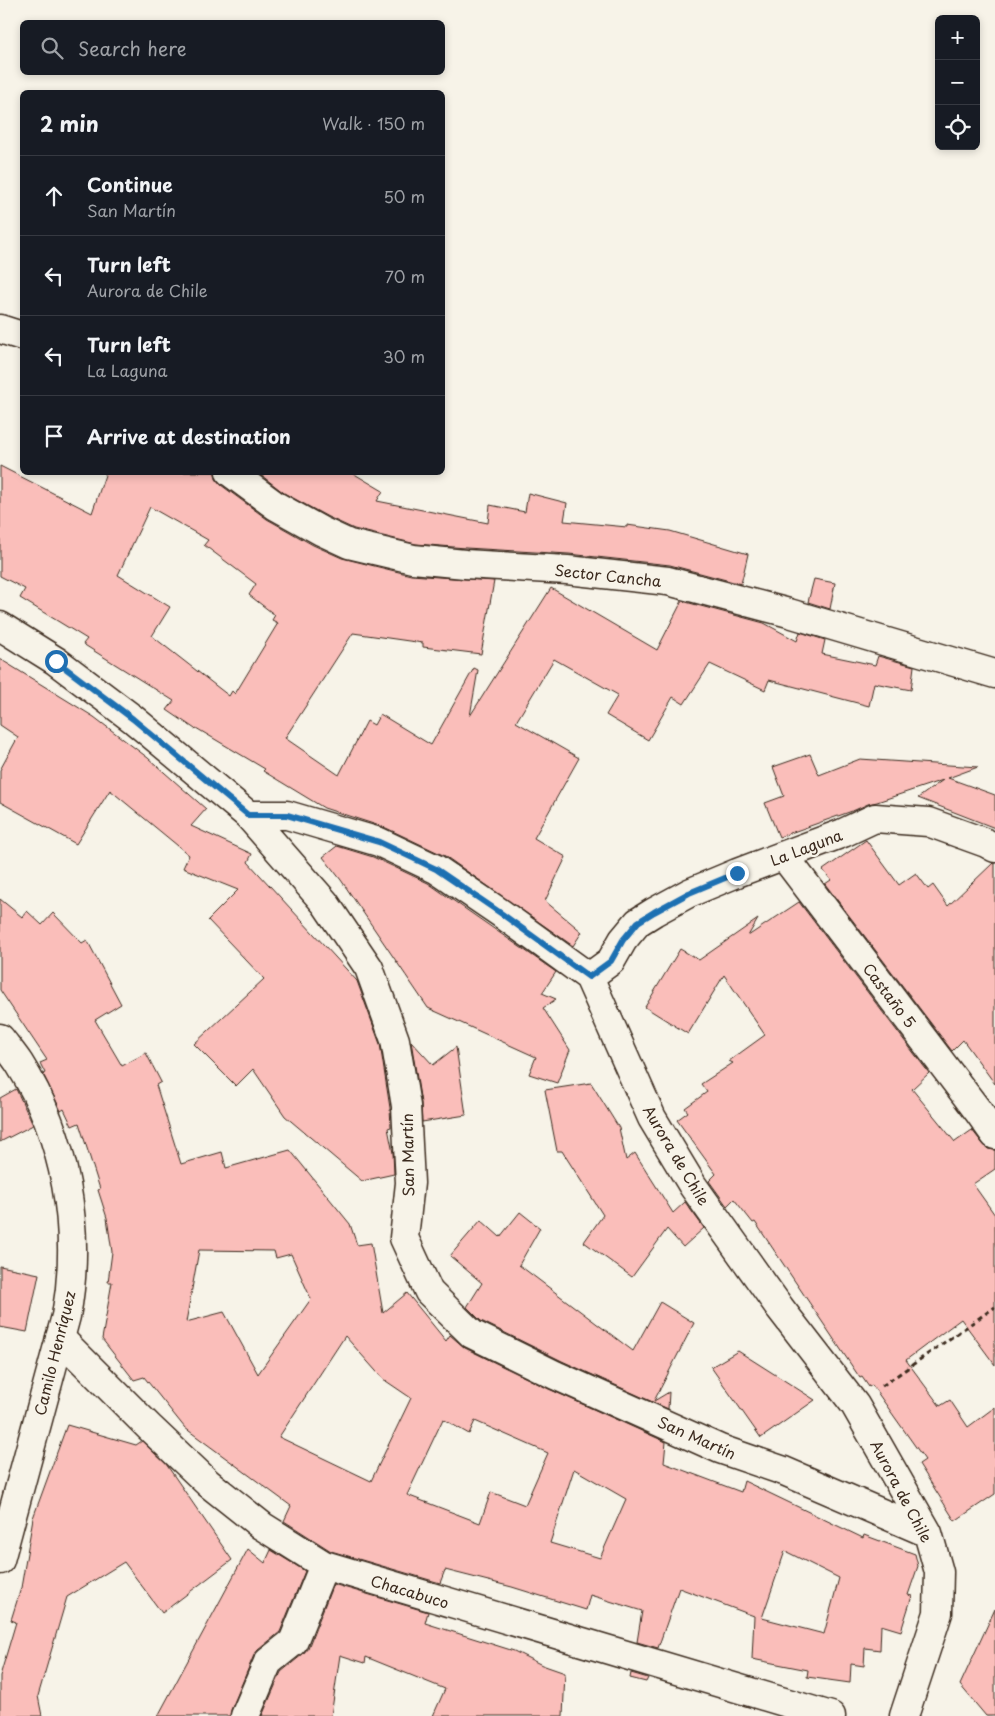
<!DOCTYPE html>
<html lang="en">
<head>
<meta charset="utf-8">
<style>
	:root { --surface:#171b24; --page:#242831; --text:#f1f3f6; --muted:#9ea1a6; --line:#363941 }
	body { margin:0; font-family:"Playpen Sans",sans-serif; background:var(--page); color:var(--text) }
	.controls { position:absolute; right:15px; top:15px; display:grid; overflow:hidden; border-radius:8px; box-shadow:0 2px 8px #0003 }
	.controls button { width:45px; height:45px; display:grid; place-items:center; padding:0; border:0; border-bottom:1px solid var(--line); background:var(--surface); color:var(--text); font:25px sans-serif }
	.stop { position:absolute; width:15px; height:15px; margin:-11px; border:4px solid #1f6fb2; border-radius:50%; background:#fff }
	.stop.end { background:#1f6fb2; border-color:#fff; box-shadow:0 1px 5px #0008 }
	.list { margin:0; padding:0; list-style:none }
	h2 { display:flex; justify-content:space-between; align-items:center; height:65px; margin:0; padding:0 20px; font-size:21px }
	h2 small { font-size:16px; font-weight:400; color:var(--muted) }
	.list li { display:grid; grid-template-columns:32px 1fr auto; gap:15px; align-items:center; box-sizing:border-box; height:80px; padding:0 20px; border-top:1px solid var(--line) }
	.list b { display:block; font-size:19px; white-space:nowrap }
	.list p { margin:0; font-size:16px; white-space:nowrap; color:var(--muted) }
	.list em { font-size:16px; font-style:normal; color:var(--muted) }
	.icon { flex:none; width:28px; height:28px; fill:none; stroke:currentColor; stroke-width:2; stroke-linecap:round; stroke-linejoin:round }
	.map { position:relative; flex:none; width:995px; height:1716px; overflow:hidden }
	.search { position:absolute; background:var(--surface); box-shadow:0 2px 8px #0003; left:20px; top:20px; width:425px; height:55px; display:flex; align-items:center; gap:12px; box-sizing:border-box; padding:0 18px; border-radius:8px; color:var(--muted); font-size:19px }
	.panel { position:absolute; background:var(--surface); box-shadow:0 2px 8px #0003; left:20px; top:90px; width:425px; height:385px; border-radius:8px }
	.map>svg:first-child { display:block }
	.building { fill:#fabeba; stroke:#3b2a1e; fill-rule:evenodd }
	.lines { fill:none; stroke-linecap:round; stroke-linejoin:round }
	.minor-casing { stroke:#3b2a1e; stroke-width:31 }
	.tertiary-casing { stroke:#3b2a1e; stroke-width:31 }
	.path { stroke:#3b2a1e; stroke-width:3; stroke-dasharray:5 4; stroke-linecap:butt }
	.minor { stroke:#f7f3e8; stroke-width:28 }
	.tertiary { stroke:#f7f3e8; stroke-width:28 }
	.route { stroke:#1f6fb2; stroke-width:6 }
	.labels { text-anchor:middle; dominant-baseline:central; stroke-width:4.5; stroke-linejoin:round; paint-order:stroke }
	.street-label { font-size:15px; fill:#3b2a1e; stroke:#f7f3e8 }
</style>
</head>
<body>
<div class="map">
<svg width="995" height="1716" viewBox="0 0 995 1716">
	<rect width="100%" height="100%" fill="#f7f3e8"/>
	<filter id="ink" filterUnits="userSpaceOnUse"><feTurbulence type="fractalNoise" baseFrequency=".02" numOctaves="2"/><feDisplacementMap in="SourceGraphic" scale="10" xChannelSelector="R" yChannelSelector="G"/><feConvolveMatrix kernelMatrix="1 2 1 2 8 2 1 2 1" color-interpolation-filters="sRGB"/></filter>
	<g filter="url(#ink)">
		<path class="building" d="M0,466L92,513L106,472H215L216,479L221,485L267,519L313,545L342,558L411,575L494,581L481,654L423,647V643L353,633L285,738L339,775L367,721L374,725L380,714L431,745L474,668L478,670L470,716L551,588L657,650L682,601L764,623L797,641L800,632L825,640L822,654L875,665L878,656L914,666L911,690L874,683L869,706L769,680L765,690L710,664L684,704L673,697L648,740L606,715L618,695L554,659L516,722L579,758L534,838L566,857L545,901L582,932L573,946L445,856L386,828L324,808L263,771L265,769L196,728L195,729L167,710L174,701L83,644L87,639L20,598L25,589L0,576ZM150,507L208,540L204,545L256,584L249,595L275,615L272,620L278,623L235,694L232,691L229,696L152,636L170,607L118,575Z
			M257,472H351L383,491L377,501L488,523L490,505L525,512L528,493L567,503L564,521L627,527V525L670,531L748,554L741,584L670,565L569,554L466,548L416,544L354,529L328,517L284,493Z
			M814,579L835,583L830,609L808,602Z
			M0,659L94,717L148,758L206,809L191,826L252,854L248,862L357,981L380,1044L390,1108L391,1127L388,1128L393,1153L394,1174L362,1181L285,1116L253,1069L236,1086L194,1044L264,979L208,920L238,890L183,868L189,855L110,790L76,844L0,802V770L18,737L0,725Z
			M810,754L819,775L860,759L978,767L948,778L995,795V828L918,798L943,780L877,802L868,804L855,810L779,837L765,803L784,796L773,767Z
			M866,840L899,885L916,873L928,889L933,885L948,906L993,863L995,864V1084L963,1040L952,1051L825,884L831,880L823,870Z
			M337,846L373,857L428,883L556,972L542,993L556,999L543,1008L570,1050L557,1083L529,1074L536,1057L428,1008L341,880L323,857Z
			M0,899L22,917L27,911L42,925L53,913L82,943L87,940L121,1004L95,1020L122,1066L146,1053L161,1082L156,1085L181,1164L222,1152L226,1168L290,1150L350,1224L357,1245L371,1243L383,1313L407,1293L446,1341L450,1335L465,1348L549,1389L666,1442L664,1463L741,1492L744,1481L863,1538L864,1535L915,1554L918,1566L908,1595L912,1596L901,1631L881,1625L880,1650L865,1648L864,1666L851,1664L850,1683L807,1677L808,1670L752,1659L754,1616L679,1588L658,1648L637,1642L642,1611L590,1595L586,1610L512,1587L445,1570L440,1583L331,1551L284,1521L291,1506L185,1428L144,1377L134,1380L102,1339L112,1282H108L112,1252L107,1218L98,1190L100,1189L79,1123L72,1126L64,1109L61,1111L43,1074L45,1073L40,1063L47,1060L0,990ZM199,1250L274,1251L276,1258L291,1254L311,1299L258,1374L224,1312L186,1322ZM345,1336L383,1379L411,1398L371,1481L279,1437ZM443,1419L469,1434L475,1421L548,1453L525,1505L491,1492L480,1523L407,1495ZM574,1469L626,1499L600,1558L550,1543ZM785,1551L839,1578L824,1634L762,1618Z
			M799,902L929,1073L912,1089L955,1142L972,1130L983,1144L988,1149L995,1150V1169L973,1184L995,1215V1365L961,1319L906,1360L940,1406L950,1400L968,1427L995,1407V1494L955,1521L919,1464L925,1460L872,1385L869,1387L862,1377L860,1378L755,1222L753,1223L734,1199L727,1206L709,1181L716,1174L677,1120L688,1112L685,1108L707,1092L701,1084L733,1063L729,1061L765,1035L724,975L688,1034L645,1007L680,949L699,960L758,919L748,936Z
			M411,1041L433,1065L456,1047L466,1115L422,1122L421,1103Z
			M591,1083L619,1128L626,1160L635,1153L673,1213L685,1202L704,1228L683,1247L667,1229L632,1277L584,1242L603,1215L562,1151H557L545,1090Z
			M16,1089L33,1125L0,1142V1098Z
			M520,1212L540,1228L519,1265L633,1351L660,1302L694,1323L654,1401L669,1392L668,1409L562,1361L481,1321L467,1307L482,1283L450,1256L481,1220L500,1237Z
			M0,1266L39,1274L27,1332L0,1327Z
			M738,1351L815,1400L761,1438L711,1367Z
			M67,1425L136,1445L142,1441L166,1464L232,1560L162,1613L124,1562L67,1597L38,1696L42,1716H0V1676L16,1622L11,1620L21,1588L33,1518Z
			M248,1549L265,1563L271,1550L305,1571L280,1632L258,1650L254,1655L231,1710L230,1716H158Z
			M333,1584L428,1612L425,1623L514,1651L542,1665L565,1673L563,1716H433L445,1689L366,1657L365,1663L340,1655L331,1716H262L281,1672L303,1654L308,1648Z
			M995,1609V1716H986L960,1685Z
			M631,1673L648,1678L646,1682L630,1678Z"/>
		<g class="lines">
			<defs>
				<path id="minor" d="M0,329L22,336
					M230,472L276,506L321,531L349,544L413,559L465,564L567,570L668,581L789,613L995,674
					M0,626L56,661L133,719L248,815L325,903L369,968L395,1040L406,1106L410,1183L404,1238L429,1292L472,1334L555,1375L720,1449L784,1471L928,1533
					M248,815H287L379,842L436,869L502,914L589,977L652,1118L693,1186L780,1308L855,1405L928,1533L939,1572L938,1613L904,1716
					M784,856L978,1111L995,1135
					M589,977L611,961L623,940L638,922L654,912L689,893L737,873L843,833L875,818L928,822L986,843L995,848
					M60,1338L149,1427L208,1483L262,1526L324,1565L831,1716
					M245,1716L268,1662L293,1642L324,1565"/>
				<path id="tertiary" d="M0,1038C6,1046 13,1054 19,1063C66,1137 82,1230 66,1316L0,1560"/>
			</defs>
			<use href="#minor" class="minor-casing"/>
			<use href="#tertiary" class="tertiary-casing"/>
			<path class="path" d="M882,1386L995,1307"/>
			<use href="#minor" class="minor"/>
			<use href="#tertiary" class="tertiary"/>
		</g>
	</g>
	<g class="lines" filter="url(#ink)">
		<path class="route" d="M56,661L133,719L248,815H287L379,842L436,869L502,914L589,977L611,961L623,940L638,922L654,912L689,893L737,873"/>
	</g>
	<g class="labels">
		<g class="street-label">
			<text transform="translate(608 575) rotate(6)">Sector Cancha</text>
			<text transform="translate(806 847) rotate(-21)">La Laguna</text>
			<text transform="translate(890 995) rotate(53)">Castaño 5</text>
			<text transform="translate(407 1155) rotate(-91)">San Martín</text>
			<text transform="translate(677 1155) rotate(59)">Aurora de Chile</text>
			<text transform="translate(54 1353) rotate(-76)">Camilo Henríquez</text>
			<text transform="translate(697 1437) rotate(24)">San Martín</text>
			<text transform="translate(902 1491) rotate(62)">Aurora de Chile</text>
			<text transform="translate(410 1591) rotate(17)">Chacabuco</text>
		</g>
	</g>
</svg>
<div class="controls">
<button>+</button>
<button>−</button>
<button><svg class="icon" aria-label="locate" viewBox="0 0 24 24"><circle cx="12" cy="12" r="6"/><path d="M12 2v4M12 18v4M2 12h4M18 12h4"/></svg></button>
</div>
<div class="stop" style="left:56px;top:661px"></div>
<div class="stop end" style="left:737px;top:873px"></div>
<div class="search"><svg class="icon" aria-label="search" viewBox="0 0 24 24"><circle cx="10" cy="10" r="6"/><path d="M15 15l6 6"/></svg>Search here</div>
<section class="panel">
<h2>2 min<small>Walk · 150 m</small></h2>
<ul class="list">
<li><svg class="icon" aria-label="ahead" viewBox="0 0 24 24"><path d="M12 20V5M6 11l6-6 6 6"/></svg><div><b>Continue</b><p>San Martín</p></div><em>50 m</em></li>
<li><svg class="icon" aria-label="left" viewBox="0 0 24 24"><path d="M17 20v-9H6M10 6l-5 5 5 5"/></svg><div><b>Turn left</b><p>Aurora de Chile</p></div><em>70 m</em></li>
<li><svg class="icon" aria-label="left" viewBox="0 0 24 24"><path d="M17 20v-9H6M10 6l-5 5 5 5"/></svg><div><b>Turn left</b><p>La Laguna</p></div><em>30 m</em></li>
<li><svg class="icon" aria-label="arrive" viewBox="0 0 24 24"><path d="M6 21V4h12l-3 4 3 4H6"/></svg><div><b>Arrive at destination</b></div></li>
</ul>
</section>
</div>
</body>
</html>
